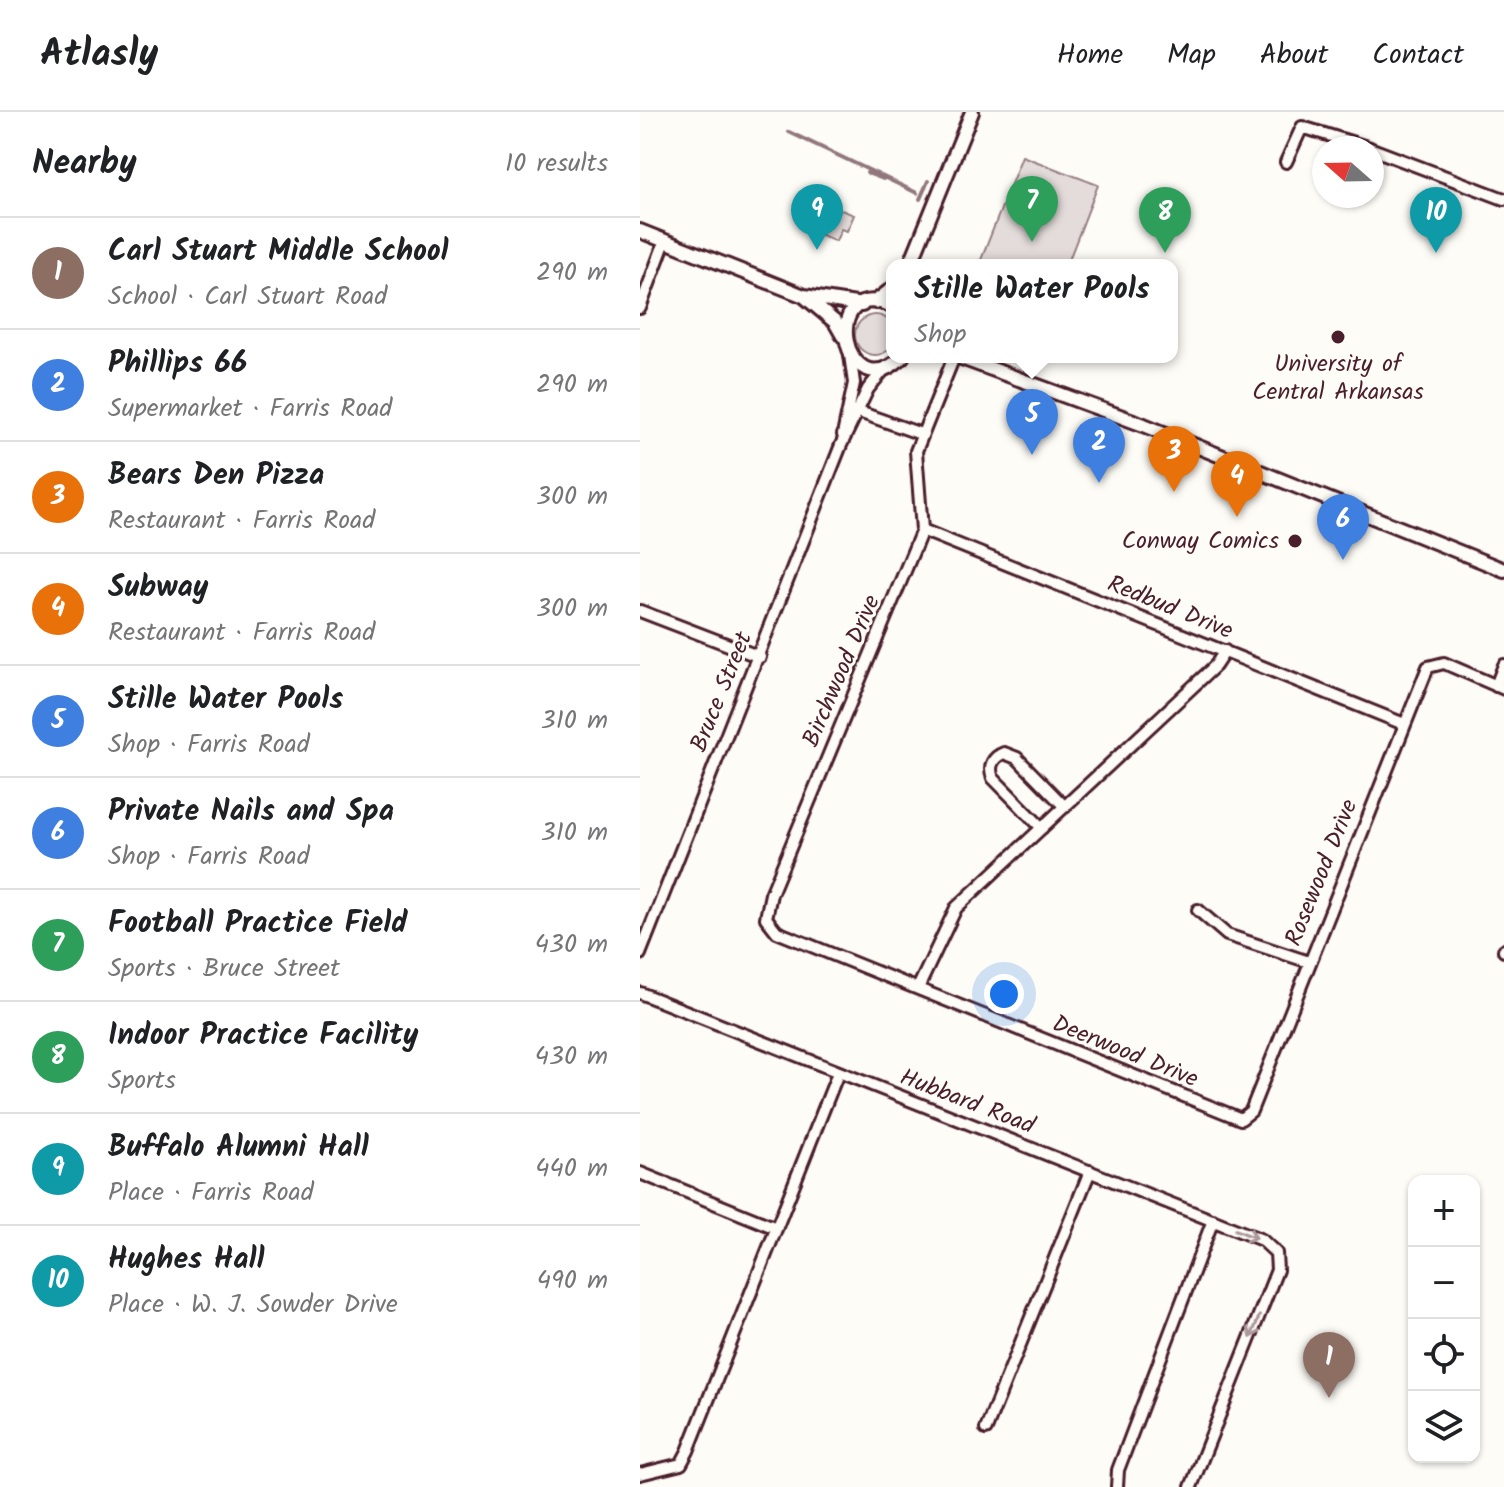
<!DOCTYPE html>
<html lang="en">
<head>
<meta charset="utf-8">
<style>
	:root { --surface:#fff; --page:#f2f2f2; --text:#202124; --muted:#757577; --line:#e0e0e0; --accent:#1a73e8 }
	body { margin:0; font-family:Kalam,sans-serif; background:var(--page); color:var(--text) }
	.controls { position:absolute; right:24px; bottom:24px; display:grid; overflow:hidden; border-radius:16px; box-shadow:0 2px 6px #0004 }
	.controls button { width:72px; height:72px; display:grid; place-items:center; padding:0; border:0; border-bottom:2px solid var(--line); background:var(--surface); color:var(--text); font:40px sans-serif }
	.compass { position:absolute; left:672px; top:24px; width:72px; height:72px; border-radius:50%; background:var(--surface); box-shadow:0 2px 6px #0004; rotate:290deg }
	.you { position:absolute; left:364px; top:882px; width:28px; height:28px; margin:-20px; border:6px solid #fff; border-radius:50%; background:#1a73e8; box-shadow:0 0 0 12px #1a73e833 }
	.badge { display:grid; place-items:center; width:52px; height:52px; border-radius:50%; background:var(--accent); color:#fff; font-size:26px; font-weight:700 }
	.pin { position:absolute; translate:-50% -66px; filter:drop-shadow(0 2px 4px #0008) }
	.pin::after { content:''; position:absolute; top:42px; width:28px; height:24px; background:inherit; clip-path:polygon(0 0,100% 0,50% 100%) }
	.popup { position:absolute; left:246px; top:147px; width:292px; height:104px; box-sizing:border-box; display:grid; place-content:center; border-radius:16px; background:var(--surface); filter:drop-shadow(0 2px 6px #0005); font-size:26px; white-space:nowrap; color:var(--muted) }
	.popup b { font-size:30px; color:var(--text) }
	.popup::after { content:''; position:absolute; left:50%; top:100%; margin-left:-16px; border:16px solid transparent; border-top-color:var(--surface) }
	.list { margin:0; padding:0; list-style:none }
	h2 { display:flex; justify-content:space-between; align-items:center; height:104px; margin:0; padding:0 32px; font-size:34px }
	h2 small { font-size:26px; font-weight:400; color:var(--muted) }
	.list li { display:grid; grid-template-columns:52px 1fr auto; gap:24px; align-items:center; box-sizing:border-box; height:112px; padding:0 32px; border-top:2px solid var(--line) }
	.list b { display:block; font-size:30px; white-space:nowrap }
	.list p { margin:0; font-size:26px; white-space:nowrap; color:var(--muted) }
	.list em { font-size:26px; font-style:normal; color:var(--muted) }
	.icon { flex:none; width:44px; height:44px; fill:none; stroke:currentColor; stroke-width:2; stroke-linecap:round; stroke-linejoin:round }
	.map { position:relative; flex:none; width:864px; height:1375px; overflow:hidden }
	header { display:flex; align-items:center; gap:48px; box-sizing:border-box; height:112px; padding:0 40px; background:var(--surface); border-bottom:2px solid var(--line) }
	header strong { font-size:38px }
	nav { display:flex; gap:44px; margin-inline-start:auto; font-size:28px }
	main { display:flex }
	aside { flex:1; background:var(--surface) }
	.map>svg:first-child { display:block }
	.green { fill:#e3dcda; stroke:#967e82; stroke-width:2 }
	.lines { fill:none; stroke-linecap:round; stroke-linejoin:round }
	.stream { stroke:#91777b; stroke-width:4 }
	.minor-casing { stroke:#4a1f2b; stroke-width:16 }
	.tertiary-casing { stroke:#4a1f2b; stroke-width:18 }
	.minor { stroke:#fdfcf7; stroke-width:10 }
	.tertiary { stroke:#fdfcf7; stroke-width:12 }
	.oneway { stroke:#ac999b }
	.poi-dot { fill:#4a1f2b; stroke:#fdfcf7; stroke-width:3 }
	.labels { text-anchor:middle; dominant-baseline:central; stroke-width:6; stroke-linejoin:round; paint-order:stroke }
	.poi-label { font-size:24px; fill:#4a1f2b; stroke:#fdfcf7 }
	.street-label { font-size:24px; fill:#4a1f2b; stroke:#fdfcf7 }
</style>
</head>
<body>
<header>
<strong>Atlasly</strong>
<nav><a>Home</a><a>Map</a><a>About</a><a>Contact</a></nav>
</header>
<main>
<aside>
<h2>Nearby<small>10 results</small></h2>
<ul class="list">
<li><span class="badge" style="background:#8d6e63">1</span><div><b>Carl Stuart Middle School</b><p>School · Carl Stuart Road</p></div><em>290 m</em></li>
<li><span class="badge" style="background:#3f7fe0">2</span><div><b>Phillips 66</b><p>Supermarket · Farris Road</p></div><em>290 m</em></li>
<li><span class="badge" style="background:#e8710a">3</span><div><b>Bears Den Pizza</b><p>Restaurant · Farris Road</p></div><em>300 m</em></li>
<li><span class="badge" style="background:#e8710a">4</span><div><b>Subway</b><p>Restaurant · Farris Road</p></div><em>300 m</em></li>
<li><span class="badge" style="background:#3f7fe0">5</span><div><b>Stille Water Pools</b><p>Shop · Farris Road</p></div><em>310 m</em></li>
<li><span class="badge" style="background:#3f7fe0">6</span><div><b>Private Nails and Spa</b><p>Shop · Farris Road</p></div><em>310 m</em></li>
<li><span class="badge" style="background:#2e9e5b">7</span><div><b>Football Practice Field</b><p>Sports · Bruce Street</p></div><em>430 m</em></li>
<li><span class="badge" style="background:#2e9e5b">8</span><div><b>Indoor Practice Facility</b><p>Sports</p></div><em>430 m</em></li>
<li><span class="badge" style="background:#0f9aa8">9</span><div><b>Buffalo Alumni Hall</b><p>Place · Farris Road</p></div><em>440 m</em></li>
<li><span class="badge" style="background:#0f9aa8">10</span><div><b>Hughes Hall</b><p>Place · W. J. Sowder Drive</p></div><em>490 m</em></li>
</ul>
</aside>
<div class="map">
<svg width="864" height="1375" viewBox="0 0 864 1375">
	<rect width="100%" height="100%" fill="#fdfcf7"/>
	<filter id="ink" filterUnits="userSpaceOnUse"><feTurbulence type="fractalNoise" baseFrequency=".0125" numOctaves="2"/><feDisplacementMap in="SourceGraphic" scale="16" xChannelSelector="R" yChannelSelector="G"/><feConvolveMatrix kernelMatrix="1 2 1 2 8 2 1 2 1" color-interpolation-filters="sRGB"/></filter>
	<g filter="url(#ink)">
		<path class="green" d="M382,44L458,73L427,153H339Z
			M176,88L214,103L207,119L201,117L196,129L171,119L175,107L169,104Z
			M215 223a20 20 0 1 1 40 0a20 20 0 1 1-40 0Z"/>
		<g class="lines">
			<path class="stream" d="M149,20L277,81
				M227,61L243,67
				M280,87L288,69"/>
			<defs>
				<path id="minor" d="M732,37L864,87
					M646,50L662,15L730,36
					M0,196L25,129
					M314,245L276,339L282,418L131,782L126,806L137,820L601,1007L611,999L788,555L804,551L864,577
					M219,300L281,322
					M203,323L214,271L210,243
					M282,418L764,612
					M0,499L120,545
					M856,574L864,553
					M402,716L353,666C348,654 353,645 364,641L377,646L425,695
					M558,798L587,823L669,850
					M864,839V838
					M0,842L201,333L228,277L246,255
					M278,876L316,796L575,554L585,539
					M0,881L622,1128L636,1141L637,1158L551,1375
					M0,1061L136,1116
					M346,1317L450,1059
					M0,1362L41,1352L48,1339L198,961
					M477,1375L478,1358L573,1108"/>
				<path id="tertiary" d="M0,119L164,184L222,193
					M270,153L332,0
					M164,184L195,210L203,224
					M235,190L252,177
					M252,194C177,163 203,301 262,245
					M319,245L504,313L864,458"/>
			</defs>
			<use href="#minor" class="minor-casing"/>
			<use href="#tertiary" class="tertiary-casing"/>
			<use href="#minor" class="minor"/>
			<use href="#tertiary" class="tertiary"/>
		</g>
		<defs><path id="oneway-shaft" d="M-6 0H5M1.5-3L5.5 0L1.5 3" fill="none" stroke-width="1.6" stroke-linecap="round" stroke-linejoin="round" transform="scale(2)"/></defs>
		<g class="oneway">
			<use href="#oneway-shaft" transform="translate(606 1122) rotate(22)"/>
			<use href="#oneway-shaft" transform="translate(615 1215) rotate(112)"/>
		</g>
	</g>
	<g class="poi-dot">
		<circle cx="698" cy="225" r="8"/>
		<circle cx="655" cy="429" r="8"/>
	</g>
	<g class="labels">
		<g class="poi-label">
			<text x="698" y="252">University of<tspan x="698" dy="28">Central Arkansas</tspan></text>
			<text x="639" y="429" text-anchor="end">Conway Comics</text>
		</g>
		<g class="street-label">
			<text transform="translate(530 496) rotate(22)">Redbud Drive</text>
			<text transform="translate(202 559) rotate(-67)">Birchwood Drive</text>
			<text transform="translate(82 580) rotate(-68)">Bruce Street</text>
			<text transform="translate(682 761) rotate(-68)">Rosewood Drive</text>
			<text transform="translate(485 940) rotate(22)">Deerwood Drive</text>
			<text transform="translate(327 990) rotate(21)">Hubbard Road</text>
		</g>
	</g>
</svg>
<div class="controls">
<button>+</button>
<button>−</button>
<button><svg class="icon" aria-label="locate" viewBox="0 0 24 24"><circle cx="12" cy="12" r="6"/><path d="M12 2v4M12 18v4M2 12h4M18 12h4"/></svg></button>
<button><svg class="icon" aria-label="layers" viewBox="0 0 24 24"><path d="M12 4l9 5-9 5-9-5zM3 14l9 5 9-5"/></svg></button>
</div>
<svg class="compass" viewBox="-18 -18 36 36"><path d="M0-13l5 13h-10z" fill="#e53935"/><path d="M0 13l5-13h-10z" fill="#757577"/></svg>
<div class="you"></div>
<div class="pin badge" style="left:689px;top:1286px;background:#8d6e63">1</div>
<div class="pin badge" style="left:459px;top:371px;background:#3f7fe0">2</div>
<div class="pin badge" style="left:534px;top:380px;background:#e8710a">3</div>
<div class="pin badge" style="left:597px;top:405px;background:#e8710a">4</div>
<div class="pin badge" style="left:392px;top:343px;background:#3f7fe0">5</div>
<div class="popup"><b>Stille Water Pools</b>Shop</div>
<div class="pin badge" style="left:703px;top:448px;background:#3f7fe0">6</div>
<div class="pin badge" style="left:392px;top:130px;background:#2e9e5b">7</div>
<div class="pin badge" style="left:525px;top:141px;background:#2e9e5b">8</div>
<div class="pin badge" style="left:177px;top:138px;background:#0f9aa8">9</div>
<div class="pin badge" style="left:796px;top:141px;background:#0f9aa8">10</div>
</div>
</main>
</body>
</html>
